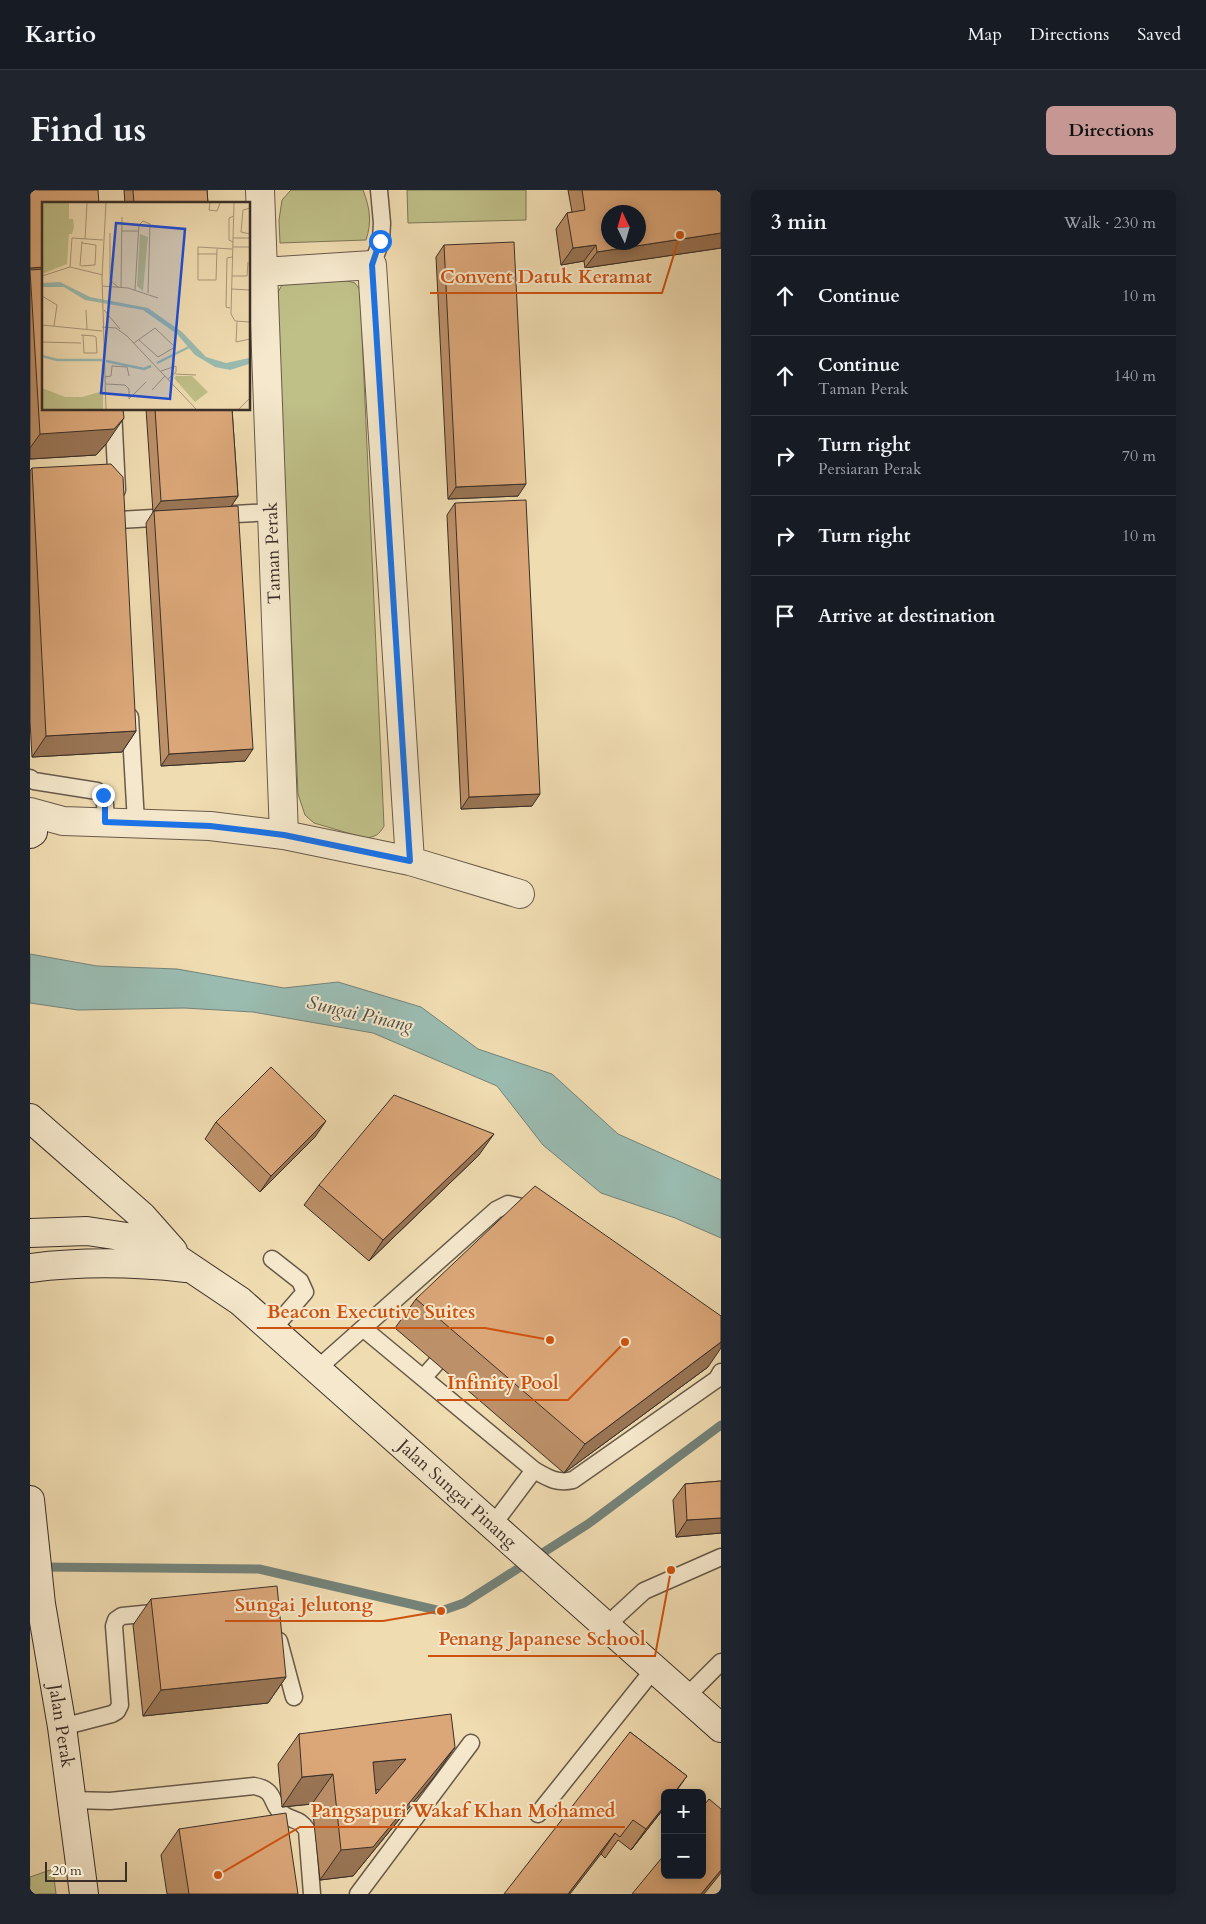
<!DOCTYPE html>
<html lang="en">
<head>
<meta charset="utf-8">
<style>
	:root { --surface:#171b24; --page:#20242c; --text:#f1f3f6; --muted:#9ea1a6; --line:#363941; --accent:#c59692 }
	body { margin:0; font-family:Cardo,serif; background:var(--page); color:var(--text) }
	.controls { position:absolute; right:15px; bottom:15px; display:grid; overflow:hidden; border-radius:8px; box-shadow:0 2px 12px #0003 }
	.controls button { width:45px; height:45px; display:grid; place-items:center; padding:0; border:0; border-bottom:1px solid var(--line); background:var(--surface); color:var(--text); font:25px sans-serif }
	.compass { position:absolute; left:571px; top:15px; width:45px; height:45px; border-radius:50%; background:var(--surface); box-shadow:0 2px 12px #0003; rotate:355deg }
	.scale { position:absolute; left:15px; bottom:12px; width:82px; box-sizing:border-box; padding-left:5px; border:2px solid #3a2f28; border-top:0; font-size:14px; line-height:18px; white-space:nowrap; color:#3a2f28; -webkit-text-stroke:4px #f5e8cc; paint-order:stroke }
	.stop { position:absolute; width:15px; height:15px; margin:-11px; border:4px solid #1a73e8; border-radius:50%; background:#fff }
	.stop.end { background:#1a73e8; border-color:#fff; box-shadow:0 1px 5px #0008 }
	.list { margin:0; padding:0; list-style:none }
	h2 { display:flex; justify-content:space-between; align-items:center; height:65px; margin:0; padding:0 20px; font-size:21px }
	h2 small { font-size:16px; font-weight:400; color:var(--muted) }
	.list li { display:grid; grid-template-columns:32px 1fr auto; gap:15px; align-items:center; box-sizing:border-box; height:80px; padding:0 20px; border-top:1px solid var(--line) }
	.list b { display:block; font-size:19px; white-space:nowrap }
	.list p { margin:0; font-size:16px; white-space:nowrap; color:var(--muted) }
	.list em { font-size:16px; font-style:normal; color:var(--muted) }
	.icon { flex:none; width:28px; height:28px; fill:none; stroke:currentColor; stroke-width:2; stroke-linecap:round; stroke-linejoin:round }
	.map { position:relative; flex:none; width:691px; height:1704px; overflow:hidden; border-radius:8px }
	header { display:flex; align-items:center; gap:30px; box-sizing:border-box; height:70px; padding:0 25px; background:var(--surface); border-bottom:1px solid var(--line) }
	header strong { font-size:24px }
	nav { display:flex; gap:28px; margin-inline-start:auto; font-size:18px }
	.intro { display:flex; align-items:center; justify-content:space-between; box-sizing:border-box; height:120px; padding:0 30px }
	h1 { margin:0; font-size:35px }
	.button { padding:12px 22px; border-radius:8px; background:var(--accent); color:#111; font-size:18px; font-weight:700 }
	main { display:flex; gap:30px; padding:0 30px }
	aside { flex:1; background:var(--surface); border-radius:8px; box-shadow:0 2px 12px #0003 }
	.map>svg:first-child { display:block }
	.green { fill:#bfbf88; stroke:#7c7758 }
	.water { fill:#9abbb0; stroke:#74837a }
	.lines { fill:none; stroke-linecap:round; stroke-linejoin:round }
	.stream { stroke:#74837a; stroke-width:9 }
	.lane-casing { stroke:#685a4a; stroke-width:19 }
	.street-casing { stroke:#685a4a; stroke-width:30 }
	.secondary-casing { stroke:#3a2f28; stroke-width:30 }
	.lane { stroke:#f5e8cc; stroke-width:16 }
	.street { stroke:#f5e8cc; stroke-width:28 }
	.secondary { stroke:#f5e8cc; stroke-width:28 }
	.wall { fill:#bc9068; stroke:#3a2f28; fill-rule:evenodd }
	.shaded-wall { fill:#997555; stroke:#3a2f28 }
	.building { fill:#dba779; stroke:#3a2f28; fill-rule:evenodd }
	.route { stroke:#1a73e8; stroke-width:6 }
	.labels { text-anchor:middle; dominant-baseline:central; stroke-width:4; stroke-linejoin:round; paint-order:stroke }
	.street-label { font-size:18px; fill:#3a2f28; stroke:#f5e8cc }
	.water-label { font-size:19px; font-style:italic; fill:#4d4b43; stroke:#f5e8cc }
	.inset-river { fill:none; stroke:#9abbb0; stroke-width:2.5 }
	.inset-road { fill:none; stroke:#a7977a; stroke-width:1 }
	.view { fill:#1d4ed8; fill-opacity:0.15; stroke:#1d4ed8; stroke-width:2.5 }
	.inset-edge { fill:none; stroke:#3a2f28; stroke-width:2.5 }
	.leader { fill:none; stroke:#ce5310; stroke-width:2 }
	.callout-dot { fill:#ce5310; stroke:#f5e8cc; stroke-width:2 }
	.callout-label { font-size:19px; text-anchor:middle; font-weight:bold; fill:#ce5310; stroke:#f5e8cc; stroke-width:4; stroke-linejoin:round; paint-order:stroke }
</style>
</head>
<body>
<header>
<strong>Kartio</strong>
<nav><a>Map</a><a>Directions</a><a>Saved</a></nav>
</header>
<div class="intro"><h1>Find us</h1><a class="button">Directions</a></div>
<main>
<div class="map">
<svg width="691" height="1704" viewBox="0 0 691 1704">
	<rect width="100%" height="100%" fill="#f0dcb1"/>
	<filter id="stains"><feTurbulence type="fractalNoise" baseFrequency=".004" numOctaves="4"/><feColorMatrix values="0 0 0 0 .2 0 0 0 0 .09 0 0 0 0 .02 0 0 0 .5 -.17"/></filter>
	<radialGradient id="worn" r=".72"><stop offset=".6" stop-color="#630" stop-opacity="0"/><stop offset="1" stop-color="#630" stop-opacity=".3"/></radialGradient>
	<path class="green" d="M261,0H333C340,18 342,32 336,50L250,53L249,30L252,10Z
		M377,0H496V30L378,33Z
		M260,91H318L325,93L330,100L354,636C349,645 345,647 335,648L284,633L275,625L268,604L247,104L252,95Z
		M23,1679L26,1704H0V1687Z"/>
	<path class="water" d="M0,764L67,776L147,779L254,798L308,792L391,817L448,859L522,884L588,944L691,990V1048L645,1028L571,1003L513,955L467,896L343,843L223,822L154,818L48,820L0,813Z"/>
	<g class="lines">
		<path class="stream" d="M10,1377L229,1379L411,1421L434,1413L558,1334L691,1235"/>
		<defs>
			<path id="lane" d="M342,75L351,51L352,33L349,0
				M83,219L87,300
				M187,325L242,322
				M89,330L140,327
				M100,527L106,632
				M0,588L4,591L67,601C78,608 75,620 75,632
				M334,1139L504,1280C518,1288 527,1294 543,1290L687,1189L691,1182
				M242,1140L275,1102L270,1091L242,1069
				M287,1179L466,1020L478,1014L492,1017L504,1026
				M393,1188L417,1161L413,1158
				M462,1336L504,1280
				M576,1436L614,1401L691,1367
				M249,1451L264,1507
				M656,1507L691,1472
				M32,1537L82,1524L87,1521L90,1515L84,1436L86,1430L92,1426L133,1422
				M42,1610L80,1611L224,1596C248,1600 239,1615 254,1625C264,1631 270,1629 277,1640L282,1704
				M508,1624L624,1479
				M328,1704L441,1553"/>
			<path id="street" d="M230,0L254,645
				M233,82L342,75L380,671
				M0,622L33,631L180,636L254,645L380,671L490,704"/>
			<path id="secondary" d="M0,644L3,642
				M0,928L112,1026L143,1061
				M0,1043L57,1041L97,1047L128,1056L210,1111L691,1538
				M0,1078C54,1071 103,1072 156,1078
				M0,1310L11,1414L32,1537L54,1704"/>
		</defs>
		<use href="#lane" class="lane-casing"/>
		<use href="#street" class="street-casing"/>
		<use href="#secondary" class="secondary-casing"/>
		<use href="#lane" class="lane"/>
		<use href="#street" class="street"/>
		<use href="#secondary" class="secondary"/>
	</g>
	<path class="wall" d="M0,0L76,254L66,265L0,269Z
		M94,0H177L178,14H95Z
		M538,0H691V58L555,78L554,71L531,75L526,39L537,23L542,22Z
		M414,55L488,306L418,309L406,67Z
		M116,219H202L208,306L201,316L215,571L131,576L116,333L123,322Z
		M2,278L106,541L92,562L2,567L0,531V281Z
		M425,313L502,616L431,619L417,325Z
		M186,932L285,947L230,1002L175,949Z
		M449,965L339,1071L274,1015L289,995Z
		M386,1109L678,1177L534,1283L365,1138Z
		M691,1291V1343L646,1347L643,1310L655,1294Z
		M121,1409L256,1487L238,1513L113,1526L103,1435Z
		M600,1542L657,1586L645,1603H635V1617L601,1660L588,1650L575,1668L571,1664Z
		M269,1544L425,1557L404,1587L323,1686L290,1690L282,1614L252,1617L248,1574ZM350,1599L346,1604V1600Z
		M149,1639L268,1704H137L131,1665Z"/>
	<path class="shaded-wall" d="M691,43V58L555,78L567,62Z
		M566,55L554,71L531,75L543,58Z
		M14,77V88L1,89L0,78Z
		M94,228L76,254L66,265L0,269V258L10,244Z
		M496,294L488,306L418,309L426,297Z
		M208,306L200,318L124,321L123,322L131,311Z
		M106,541L92,562L2,567L16,546Z
		M223,559L215,571L131,576L139,564Z
		M510,604L502,616L431,619L439,607Z
		M296,931L285,947L230,1002L241,986Z
		M464,944L449,965L339,1071L353,1050Z
		M691,1152V1158L678,1177L534,1283L555,1254Z
		M691,1328V1343L646,1347L657,1330Z
		M256,1487L238,1513L113,1526L131,1500Z
		M425,1557L404,1587L323,1686L290,1690L311,1660Z
		M376,1569L355,1599L322,1602L343,1572Z
		M303,1584L282,1614L252,1617L272,1587Z
		M635,1615V1617L601,1660L616,1639Z
		M585,1643L571,1664L540,1704H538Z
		M691,1680V1683L674,1704H671Z"/>
	<path class="building" d="M0,0H68L69,14H14V77L0,78Z
		M103,0H177L178,14H104Z
		M552,0H691V43L567,62L566,55L543,58L537,23L555,20ZM578,22H608V52H578Z
		M484,52L496,294L426,297L414,55Z
		M14,79V219H93L94,228L84,239L10,244L0,80Z
		M125,219H202L208,306L131,311Z
		M81,274L93,287L106,541L16,546L2,278Z
		M496,310L510,604L439,607L425,313Z
		M208,316L223,559L139,564L124,321Z
		M241,877L296,931L241,986L186,932Z
		M364,905L464,944L353,1050L289,995Z
		M505,996L691,1126V1152L555,1254L386,1109Z
		M691,1291V1328L657,1330L655,1294Z
		M247,1396L256,1487L131,1500L121,1409Z
		M421,1524L425,1557L343,1657L311,1660L303,1584L272,1587L269,1544ZM376,1569L346,1604L343,1572Z
		M600,1542L657,1586L644,1603H635V1615L616,1639L603,1630L590,1647L585,1643L538,1704H474Z
		M679,1609L691,1619V1680L671,1704H602L635,1664V1685H672V1618Z
		M256,1623L268,1704H159L149,1639Z"/>
	<g class="lines">
		<path class="route" d="M73,605L75,611V632L180,636L254,645L380,671L342,75L350,51"/>
	</g>
	<g class="labels">
		<g class="street-label">
			<text transform="translate(243 363) rotate(-92)">Taman Perak</text>
			<text transform="translate(427 1304) rotate(42)">Jalan Sungai Pinang</text>
			<text transform="translate(31 1536) rotate(81)">Jalan Perak</text>
		</g>
		<g class="water-label">
			<text transform="translate(330 824) rotate(13)">Sungai Pinang</text>
		</g>
	</g>
	<g transform="translate(12 12)">
		<rect width="208" height="208" fill="#f0dcb1"/>
		<path d="M0,1H27V17H31L32,25L30,32H27L25,62L0,72ZM98,32L106,35L101,89L95,84ZM134,174H150L166,190L153,200L132,176ZM0,186L23,195H40L61,189V207H0Z" fill="#bfbf88"/>
		<path d="M18,80L48,95L106,106L140,130L164,155L184,161L207,156V162L188,168L173,165L153,153L135,132L101,108L43,98L22,85H0V81Z" fill="#9abbb0"/>
		<path class="inset-river" d="M0,154L15,158H60M64,159L102,167L109,164M115,161L147,145"/>
		<path class="inset-road" d="M64,1L60,75L64,207M168,1L167,8L175,9L178,1M192,1L189,112L193,119L208,120M208,6L201,8L199,30L208,32M97,23L101,19L108,22L106,91M80,29H96M68,31V78L76,85M191,36H208M43,37L45,1M191,40L187,38V16L192,14M191,45H208M175,47L174,78H156V45L190,47M155,52H175M38,64L40,39M39,64L53,63L54,43L40,41M28,65L30,36L61,38M0,74L28,65L61,73M190,74H205L206,60M60,84L86,86L116,96M79,85L80,15M189,87L208,88M93,88L97,22M0,94L15,103L12,124M188,106L184,105L185,56L190,55M44,108L45,127M62,108L78,127M195,120L194,140L208,137M0,123L60,129M60,125L74,126L85,134L154,207M39,133L52,134L54,135L55,151H42L41,133M0,140L39,141M92,141L113,126L133,145L116,155L97,138M119,169L134,164V170L126,177M133,172L154,173M63,175L69,174L70,164L85,165L87,174M64,182L83,183L87,187V197M110,188L123,174M87,197L104,180M197,207L208,196"/>
		<path class="view" d="M74,21L143,27L128,197L59,191Z"/>
		<rect width="208" height="208" class="inset-edge"/>
	</g>
	<path class="leader" d="M650 45L632 103H400M520 1150L455 1138H227M595 1152L538 1210H407M411 1421L353 1431H195M641 1380L625 1466H398M188 1685L270 1637H595"/>
	<g class="callout-dot">
		<circle cx="650" cy="45" r="5"/>
		<circle cx="520" cy="1150" r="5"/>
		<circle cx="595" cy="1152" r="5"/>
		<circle cx="411" cy="1421" r="5"/>
		<circle cx="641" cy="1380" r="5"/>
		<circle cx="188" cy="1685" r="5"/>
	</g>
	<g class="callout-label">
		<text x="516" y="93">Convent Datuk Keramat</text>
		<text x="341" y="1128">Beacon Executive Suites</text>
		<text x="473" y="1199">Infinity Pool</text>
		<text x="274" y="1421">Sungai Jelutong</text>
		<text x="512" y="1455">Penang Japanese School</text>
		<text x="433" y="1627">Pangsapuri Wakaf Khan Mohamed</text>
	</g>
	<rect width="100%" height="100%" filter="url(#stains)"/>
	<rect width="100%" height="100%" fill="url(#worn)"/>
</svg>
<div class="controls">
<button>+</button>
<button>−</button>
</div>
<svg class="compass" viewBox="-18 -18 36 36"><path d="M0-13l5 13h-10z" fill="#e53935"/><path d="M0 13l5-13h-10z" fill="#9ea1a6"/></svg>
<div class="scale">20 m</div>
<div class="stop" style="left:350px;top:51px"></div>
<div class="stop end" style="left:73px;top:605px"></div>
</div>
<aside>
<h2>3 min<small>Walk · 230 m</small></h2>
<ul class="list">
<li><svg class="icon" aria-label="ahead" viewBox="0 0 24 24"><path d="M12 20V5M6 11l6-6 6 6"/></svg><div><b>Continue</b></div><em>10 m</em></li>
<li><svg class="icon" aria-label="ahead" viewBox="0 0 24 24"><path d="M12 20V5M6 11l6-6 6 6"/></svg><div><b>Continue</b><p>Taman Perak</p></div><em>140 m</em></li>
<li><svg class="icon" aria-label="right" viewBox="0 0 24 24"><path d="M7 20v-9h11M14 6l5 5-5 5"/></svg><div><b>Turn right</b><p>Persiaran Perak</p></div><em>70 m</em></li>
<li><svg class="icon" aria-label="right" viewBox="0 0 24 24"><path d="M7 20v-9h11M14 6l5 5-5 5"/></svg><div><b>Turn right</b></div><em>10 m</em></li>
<li><svg class="icon" aria-label="arrive" viewBox="0 0 24 24"><path d="M6 21V4h12l-3 4 3 4H6"/></svg><div><b>Arrive at destination</b></div></li>
</ul>
</aside>
</main>
</body>
</html>
